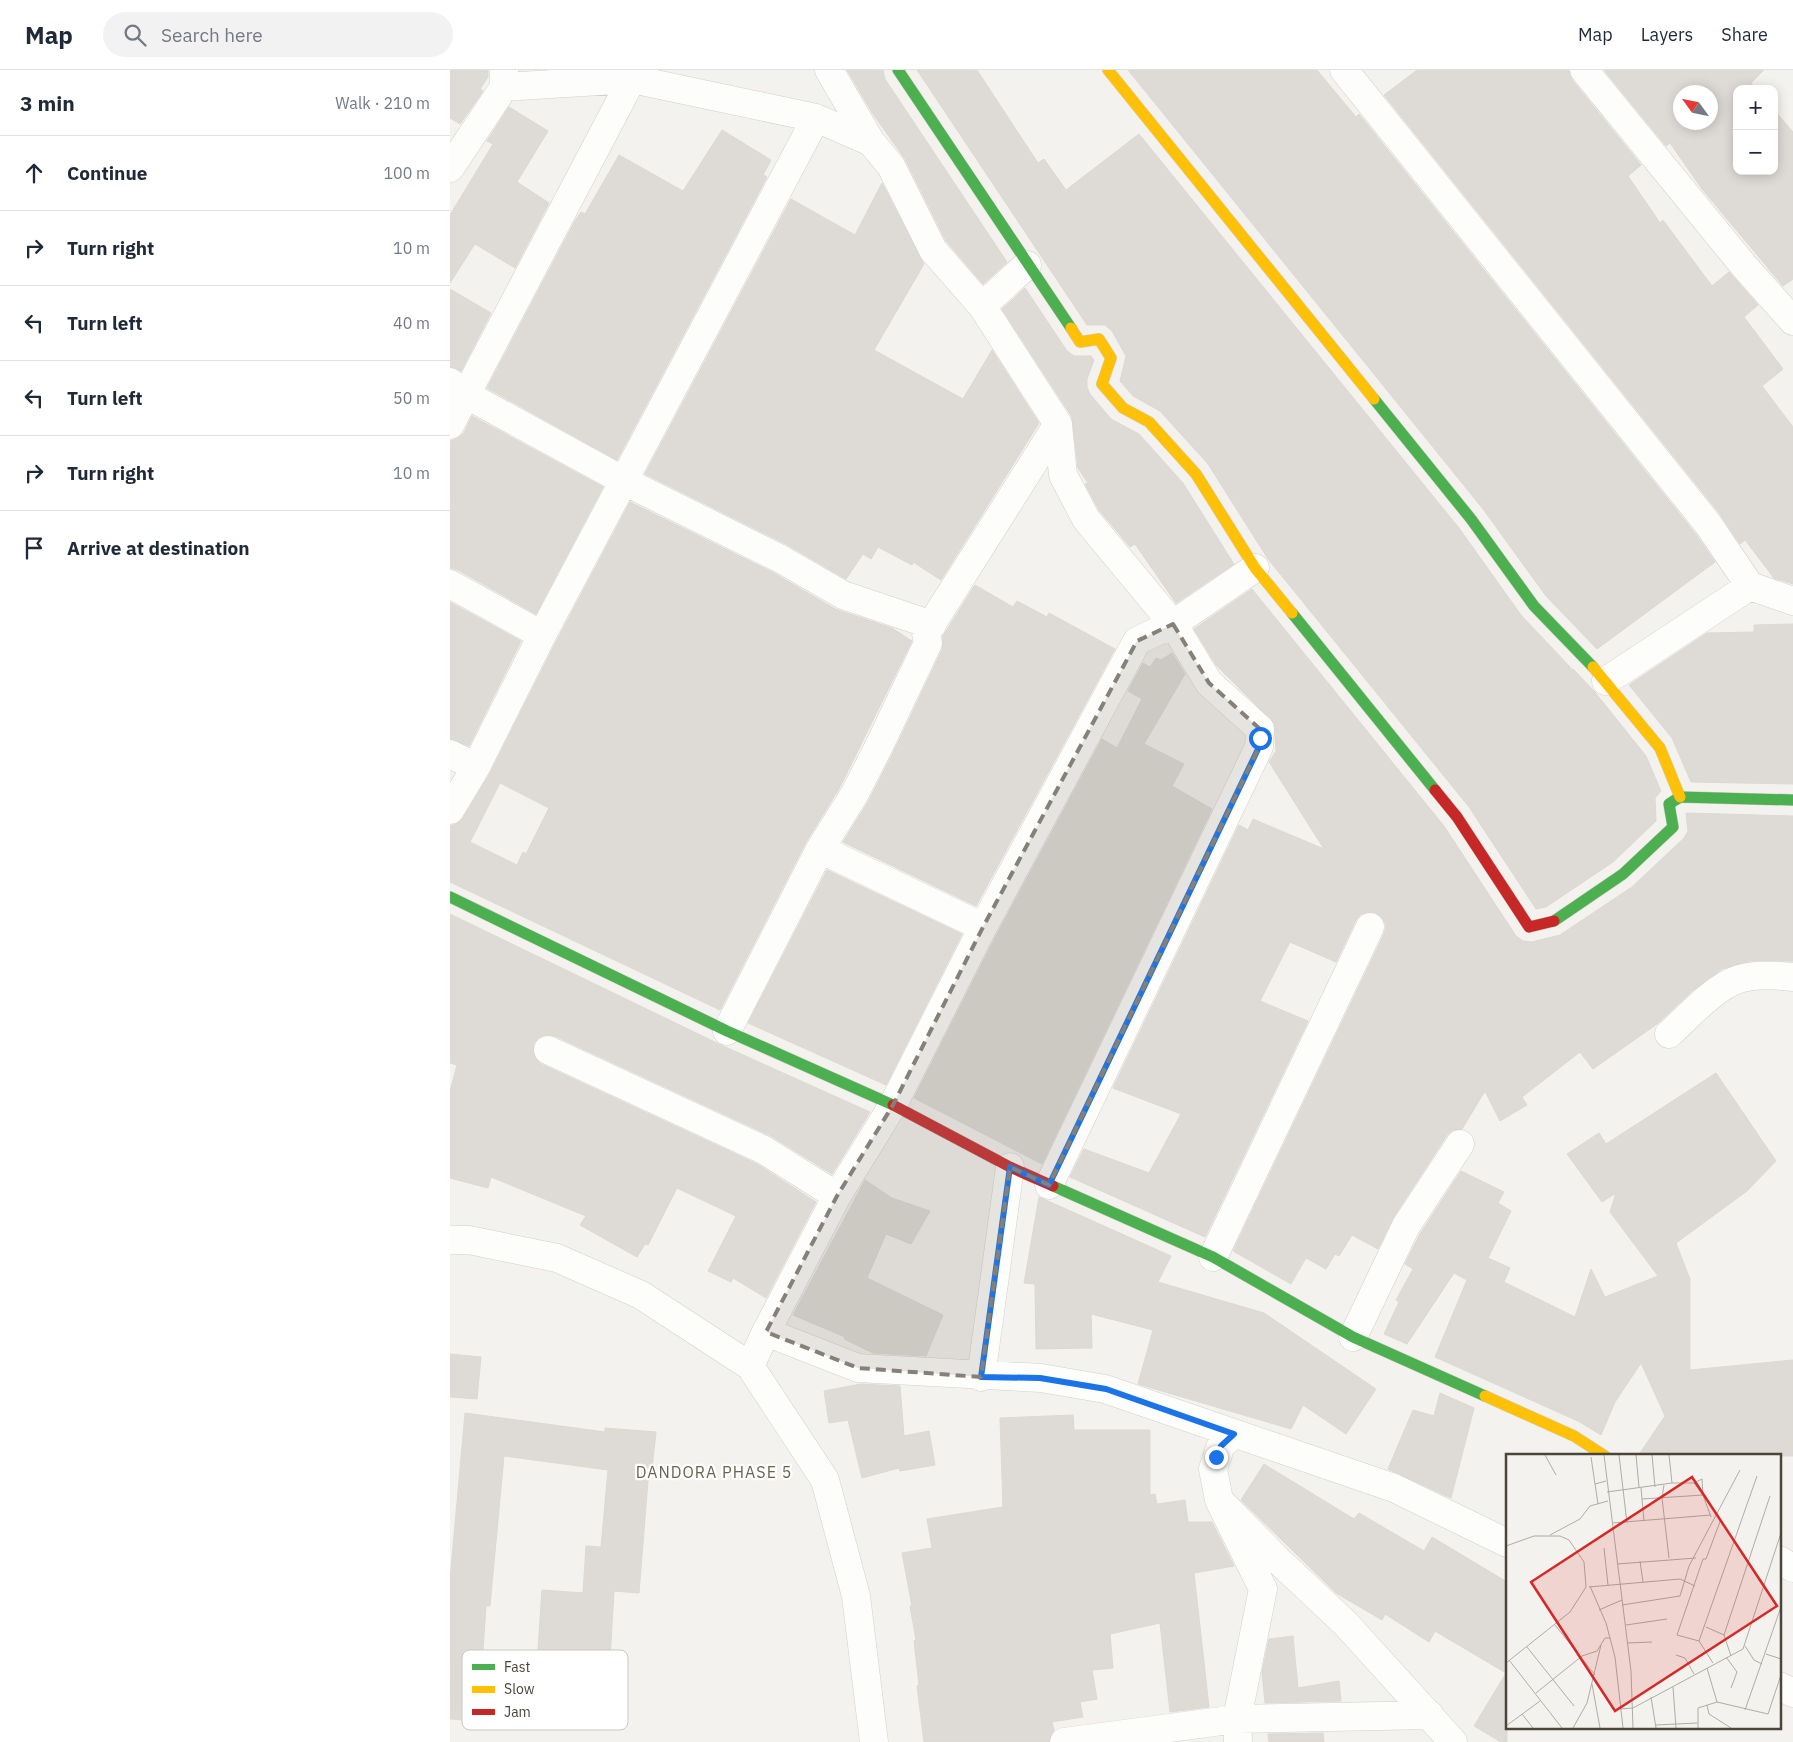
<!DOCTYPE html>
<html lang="en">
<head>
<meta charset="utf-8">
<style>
	:root { --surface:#fff; --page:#f2f2f3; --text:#1f2937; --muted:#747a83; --line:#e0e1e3 }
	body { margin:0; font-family:"IBM Plex Sans",sans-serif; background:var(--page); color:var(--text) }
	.controls { position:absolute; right:15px; top:15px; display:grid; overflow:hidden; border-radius:10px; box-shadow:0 2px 12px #0003 }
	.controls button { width:45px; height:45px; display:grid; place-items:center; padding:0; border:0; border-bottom:1px solid var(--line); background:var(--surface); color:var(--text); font:25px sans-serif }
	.compass { position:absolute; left:1223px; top:15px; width:45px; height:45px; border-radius:50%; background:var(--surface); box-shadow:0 2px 12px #0003; rotate:303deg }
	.stop { position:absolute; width:15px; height:15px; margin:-11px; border:4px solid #1a73e8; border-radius:50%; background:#fff }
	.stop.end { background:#1a73e8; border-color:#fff; box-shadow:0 1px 5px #0008 }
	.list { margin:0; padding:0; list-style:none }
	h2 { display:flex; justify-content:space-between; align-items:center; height:65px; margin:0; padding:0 20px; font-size:21px }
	h2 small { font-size:16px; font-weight:400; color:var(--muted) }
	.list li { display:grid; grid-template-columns:32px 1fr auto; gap:15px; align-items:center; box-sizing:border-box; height:75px; padding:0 20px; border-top:1px solid var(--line) }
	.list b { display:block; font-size:19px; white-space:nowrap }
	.list em { font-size:16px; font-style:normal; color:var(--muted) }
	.icon { flex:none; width:28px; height:28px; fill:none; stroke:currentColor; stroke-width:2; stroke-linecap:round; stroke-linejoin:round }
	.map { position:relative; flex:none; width:1343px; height:1672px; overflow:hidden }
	header { display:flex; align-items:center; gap:30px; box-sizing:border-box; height:70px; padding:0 25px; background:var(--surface); border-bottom:1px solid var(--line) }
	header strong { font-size:24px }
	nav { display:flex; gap:28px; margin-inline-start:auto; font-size:18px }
	.search { width:350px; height:45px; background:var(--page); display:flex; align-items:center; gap:12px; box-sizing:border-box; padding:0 18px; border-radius:28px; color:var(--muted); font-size:19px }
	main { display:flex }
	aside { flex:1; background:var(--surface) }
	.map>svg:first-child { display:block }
	.building { fill:#dedbd6; stroke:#dcd9d4; fill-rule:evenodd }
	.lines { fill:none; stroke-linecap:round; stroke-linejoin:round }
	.street-casing { stroke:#d2d0cb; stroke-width:29 }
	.fast-casing { stroke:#d3cfc5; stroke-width:12 }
	.slow-casing { stroke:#d3cfc5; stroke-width:12 }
	.jam-casing { stroke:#d3cfc5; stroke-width:12 }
	.street { stroke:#fdfdfc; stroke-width:28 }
	.fast { stroke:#4caf50; stroke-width:11 }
	.slow { stroke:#ffc107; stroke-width:11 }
	.jam { stroke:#c62828; stroke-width:11 }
	.route { stroke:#1a73e8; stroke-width:6 }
	.marked { fill:#868178; fill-opacity:0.2; stroke:#868178; stroke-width:4; stroke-dasharray:10 6; stroke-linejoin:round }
	.labels { text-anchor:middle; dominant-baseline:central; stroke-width:4.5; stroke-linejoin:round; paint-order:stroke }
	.quarter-label { font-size:16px; letter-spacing:1px; fill:#6e6250; stroke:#fff }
	.inset-road { fill:none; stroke:#b0aca6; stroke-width:1 }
	.view { fill:#d62828; fill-opacity:0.15; stroke:#d62828; stroke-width:2.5 }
	.inset-edge { fill:none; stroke:#4b4439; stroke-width:2.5 }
	.key { fill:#fff; stroke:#c9c7c4; stroke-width:1 }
	.key-label { font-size:14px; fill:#4b4439 }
</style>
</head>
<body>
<header>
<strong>Map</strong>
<div class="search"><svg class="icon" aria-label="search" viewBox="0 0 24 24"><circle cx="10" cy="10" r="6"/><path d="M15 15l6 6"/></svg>Search here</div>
<nav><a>Map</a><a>Layers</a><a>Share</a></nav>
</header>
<main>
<aside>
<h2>3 min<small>Walk · 210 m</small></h2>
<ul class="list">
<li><svg class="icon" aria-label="ahead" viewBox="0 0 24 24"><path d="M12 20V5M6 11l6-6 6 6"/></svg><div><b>Continue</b></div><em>100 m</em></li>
<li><svg class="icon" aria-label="right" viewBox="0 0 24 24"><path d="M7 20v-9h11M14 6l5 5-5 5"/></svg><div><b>Turn right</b></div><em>10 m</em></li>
<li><svg class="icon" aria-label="left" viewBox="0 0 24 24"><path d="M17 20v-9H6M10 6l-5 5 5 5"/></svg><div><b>Turn left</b></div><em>40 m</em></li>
<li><svg class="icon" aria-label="left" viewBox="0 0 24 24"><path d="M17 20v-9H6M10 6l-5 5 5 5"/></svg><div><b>Turn left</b></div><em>50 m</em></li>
<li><svg class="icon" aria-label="right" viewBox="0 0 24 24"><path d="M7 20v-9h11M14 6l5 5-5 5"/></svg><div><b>Turn right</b></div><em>10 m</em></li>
<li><svg class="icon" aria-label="arrive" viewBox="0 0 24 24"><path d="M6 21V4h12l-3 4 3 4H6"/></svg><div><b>Arrive at destination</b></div></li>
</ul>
</aside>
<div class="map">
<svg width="1343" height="1672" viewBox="0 0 1343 1672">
	<rect width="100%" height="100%" fill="#f4f2ee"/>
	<path class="building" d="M0,0H38V7L30,19L33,21L10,54L0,48Z
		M397,0H433L435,9L557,192L533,214L496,171L455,89L423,44Z
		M467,0H527L588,93L594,89L616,120L689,64L1009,458L1071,545L1121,598L1116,601L1123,599L1144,621L1196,686L1211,721L1205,728L1206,751L1163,792L1096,837L1086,839L1019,737L818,489L758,394L710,341L683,326L670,311L676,286L662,261L655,255H637Z
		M678,0H867L906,47L909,44L1245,463L1265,492L1147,579L1096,526L1033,439Z
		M967,0H1119L1122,10L1191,95L1178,106L1210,153L1213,150L1262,216L1279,202L1308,235L1294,247L1333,299L1312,316L1343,357V514L1324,508L1295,470L1290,474L1270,444L934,25Z
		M1154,0H1314L1301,13L1306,19H1287V101H1324V40L1343,62V209L1333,216L1252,119L1220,73L1216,76ZM1230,22H1260V52H1230Z
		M59,37L98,61L67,112L99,133L65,198L25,174L0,213V145L43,74L37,71Z
		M272,60L321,90L313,105L317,107L167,390L37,318L125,151L131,142L135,144L169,85L233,121Z
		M432,113L474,194L424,280L513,329L542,280L589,353L491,510L463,492L462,495L428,477L421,489L413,484L396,509L336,474L195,404L341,129L405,165Z
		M575,218L617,281L624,286H641L644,290L637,309V317L640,324L661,349L689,364L733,413L784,494L726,533L685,474L680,477L649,440L635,414L638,413L628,398L622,347L552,239Z
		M0,219L41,243L11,301L0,297Z
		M22,346L153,417L86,544L8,500L0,498V371L8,368L14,363Z
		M180,432L322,502L385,539L442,558L462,571L390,717L356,772L270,940L0,812V756L8,753L13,748L39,705L106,572ZM50,713L99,738L76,784L73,782L67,795L20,772Z
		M525,515L563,537L567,531L597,547L599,543L665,579L526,836L393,772L418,732L444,681L492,580L493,566Z
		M802,519L994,756L1066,866L1073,871L1082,872L1110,865L1182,817L1234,768L1238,761L1236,743L1343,746V891H1300L1272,899L1242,921L1207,954L1143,999L1130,982L1072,1027L1077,1035L1050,1051L1035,1021L1012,1059L1003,1060L997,1065L943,1148L928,1179L902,1165L889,1186L885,1184L876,1199L856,1188L841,1214L783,1181L934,864L936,856L933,849L926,843L918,842L911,844L906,850L886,892L840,872L810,931L858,951L755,1167L620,1107L634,1079L699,1103L731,1044L663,1018L789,755L798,760L803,749L874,779L819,692L826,681L824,653L766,595L744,559Z
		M0,532L71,571L19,676L0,669Z
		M1343,554V714L1241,712L1222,668L1179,615L1257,563L1304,562V555Z
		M722,583L735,604L694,674L734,694L722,716L762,739L592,1094L464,1028L547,864L652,669L667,678L692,629L678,621L693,593L700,597L706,588L711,590Z
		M377,800L512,864L436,1015L298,953Z
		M0,844L271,975L420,1042L382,1104L321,1066L105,966L96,965L89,968L84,973L83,982L86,989L91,994L307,1094L366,1132L316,1228L283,1208L281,1212L258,1201L286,1146L227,1118L198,1175L195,1174L187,1187L130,1155L136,1146L41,1107L38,1118L0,1108V1021L7,995L0,993Z
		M1266,1003L1326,1091L1297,1121L1226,1173L1240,1209V1300L1343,1290V1386H1188L1215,1346L1191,1293L1165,1332L1151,1365L1130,1352L985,1287L1017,1210L1004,1203L957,1274L934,1264L949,1232L946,1230L963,1199L955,1194L970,1164L1011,1101L1054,1122L1048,1133L1061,1141L1038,1188L1060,1198L1054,1212L1125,1247L1141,1199L1155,1227L1208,1206L1160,1142L1166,1123L1152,1132L1117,1084L1149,1063L1156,1074Z
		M415,1110L442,1128L480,1141L461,1174L436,1164L417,1208L493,1245L476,1286L423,1283L394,1269L395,1267L343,1245Z
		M589,1127L721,1186L708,1212L814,1243L926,1319L896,1364L853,1335L841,1359L688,1314L703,1260L641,1244L642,1278L586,1279L585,1214L574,1213Z
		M0,1284L31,1287L27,1329L0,1327Z
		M411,1314L450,1316L454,1366L479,1361L485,1395L450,1401L449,1398L412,1408L398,1350L379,1353L374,1321Z
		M990,1323L1024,1338L1001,1428L938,1399L963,1340L984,1346Z
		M15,1343L155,1362V1358L206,1362L202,1399H199L189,1523L164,1521L159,1606L129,1604L128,1611L86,1609L92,1520L133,1523L136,1476L151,1477L158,1400L54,1386L40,1536H36L28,1651L0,1649V1510Z
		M623,1345L624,1360H700V1425L705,1424L707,1434L735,1430L738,1452H762L784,1496L744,1503L759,1637L720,1642L710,1553L660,1564L663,1598L642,1600L647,1629L630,1632L633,1647L602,1652L604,1661L599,1672H474L467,1616L469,1615L464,1571L466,1570L460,1536H462L452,1483L482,1478L477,1449L553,1437L550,1348Z
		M814,1394L904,1449L909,1443L974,1481L982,1467L1057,1512V1672H1051L1024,1656L1056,1603L985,1561L979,1572L935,1544L932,1550L886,1523L791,1430Z
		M843,1566L848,1618L889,1611L891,1631L815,1633L812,1602L819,1569Z
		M873,1663L874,1672H819L818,1664Z"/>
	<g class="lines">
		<defs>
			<path id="street" d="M379,0L421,72L441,96L483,180L532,236L608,354L613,405L636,449L723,554L759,613L810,659L809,677L599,1115
				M894,0L1258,454L1300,516L1343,531
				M1134,0L1294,196L1343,251
				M54,17L182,9L366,48L421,72
				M0,98L54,17V0
				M532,236L577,195
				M0,312L15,324L174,411L329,488L393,525L482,555
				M0,355L182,9
				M0,514L92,565
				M1156,611L1300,516
				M0,684L26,697
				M0,740L26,697L92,565L366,48
				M370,779L533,857
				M277,961L370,779L404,725L430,674L478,573L476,563L608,354
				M1219,964C1238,947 1264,917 1289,909C1305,904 1326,905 1343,907
				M98,980L314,1080L387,1126
				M0,1170H19L107,1188L191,1225L300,1296L375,1410L406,1526L424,1672
				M763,1187L920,857
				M316,1262L408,1298L591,1308L655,1319L944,1418L1057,1473
				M903,1267L956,1156L1010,1074
				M300,1296L316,1262L387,1126L443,1035L533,857L687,571L723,554L805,498
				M531,1307L560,1097
				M784,1364L771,1375L763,1399L769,1430L813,1519L787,1649L788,1672
				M769,1430L831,1493L896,1554L1003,1672
				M1329,1490L1343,1498
				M1329,1616L1343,1623
				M614,1672L787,1649L980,1645"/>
			<path id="fast" d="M448,0L621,258
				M924,329L1021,449L1084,536L1143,597
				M842,543L985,720
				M0,827L277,961L443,1035
				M1104,851L1173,804L1223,757L1219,734L1230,727L1343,730
				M603,1116L763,1187L903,1267L1035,1326"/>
			<path id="slow" d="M658,0L924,329
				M621,258L630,272L649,269L661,288L652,314L673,338L699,352L746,404L805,498L842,543
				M1143,597L1210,678L1230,727
				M1035,1326L1124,1366L1155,1386"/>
			<path id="jam" d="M985,720L1007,747L1079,857L1104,851
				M443,1035L560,1097L603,1116"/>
		</defs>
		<use href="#street" class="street-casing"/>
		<use href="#fast" class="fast-casing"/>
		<use href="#slow" class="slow-casing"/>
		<use href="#jam" class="jam-casing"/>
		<use href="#street" class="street"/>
		<use href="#fast" class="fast"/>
		<use href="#slow" class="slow"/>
		<use href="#jam" class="jam"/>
	</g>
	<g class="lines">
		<path class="route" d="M766,1387L771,1376L784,1364L656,1319L590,1308L531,1307L560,1097L599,1115L809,677L810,668"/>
	</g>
	<path class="marked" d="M723,554L759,613L810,659L809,677L599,1115L560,1097L531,1307L408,1298L316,1262L387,1126L443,1035L533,857L687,571Z"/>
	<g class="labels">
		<g class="quarter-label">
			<text x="264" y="1402">DANDORA PHASE 5</text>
		</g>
	</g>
	<g transform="translate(1056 1384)">
		<rect width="275" height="275" fill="#f4f2ee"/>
		<path class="inset-road" d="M39,1L50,21M98,1L125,217L127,274M113,1L121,69M130,1L133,33M146,1L149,33M163,1L166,29M85,3L89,30M188,29L197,41L205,63M158,31L156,44L163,104M135,34L138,67M101,38L166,29H188L196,25L197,41M136,45L197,41M92,50L89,30L100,27M106,69L205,61M44,81L74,65L84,52L102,47M0,92L28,82H54L63,86L78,108L80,133L64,158L0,209M98,94L102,131M134,107L137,128M111,110L190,104M84,132L100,169L109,203L117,274M83,133L174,125L189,132M116,151L174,142L183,112L234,16M93,156L116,146M49,171L89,221M120,171L161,165M200,173L218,181M193,187L251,22M193,187L171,181L197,105H200L215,65M193,187L207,209M121,189L146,188M239,192L248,206L256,210M21,193L68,252M260,200L275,205M170,201L179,204L188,220M225,202L218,181L264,42M220,203L231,218L225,234M3,206L56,274M201,214L211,248M86,230L94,274M167,233L170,274M30,239L76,202L91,197L99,184H104M145,243L150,274M201,251L203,260L225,274M114,255L127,254L237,195L275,79M239,256L275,153M16,260L27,274M150,271L191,269M0,272L34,247M67,274L81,249L95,191M192,274V254L211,248L262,260L275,221"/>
		<path class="view" d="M186,23L271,152L109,257L25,128Z"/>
		<rect width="275" height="275" class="inset-edge"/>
	</g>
	<rect x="12" y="1580" width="166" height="80" rx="8" class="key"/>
	<rect x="22" y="1594" width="23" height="6" fill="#4caf50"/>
	<rect x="22" y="1616" width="23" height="7" fill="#ffc107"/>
	<rect x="22" y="1639" width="23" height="6" fill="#c62828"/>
	<g class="key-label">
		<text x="54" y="1602">Fast</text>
		<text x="54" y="1624">Slow</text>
		<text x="54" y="1647">Jam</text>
	</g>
</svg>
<div class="controls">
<button>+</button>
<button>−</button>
</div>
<svg class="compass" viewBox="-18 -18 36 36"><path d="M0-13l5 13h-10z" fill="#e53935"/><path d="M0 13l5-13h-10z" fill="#747a83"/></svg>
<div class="stop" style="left:810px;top:668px"></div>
<div class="stop end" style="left:766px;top:1387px"></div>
</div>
</main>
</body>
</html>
